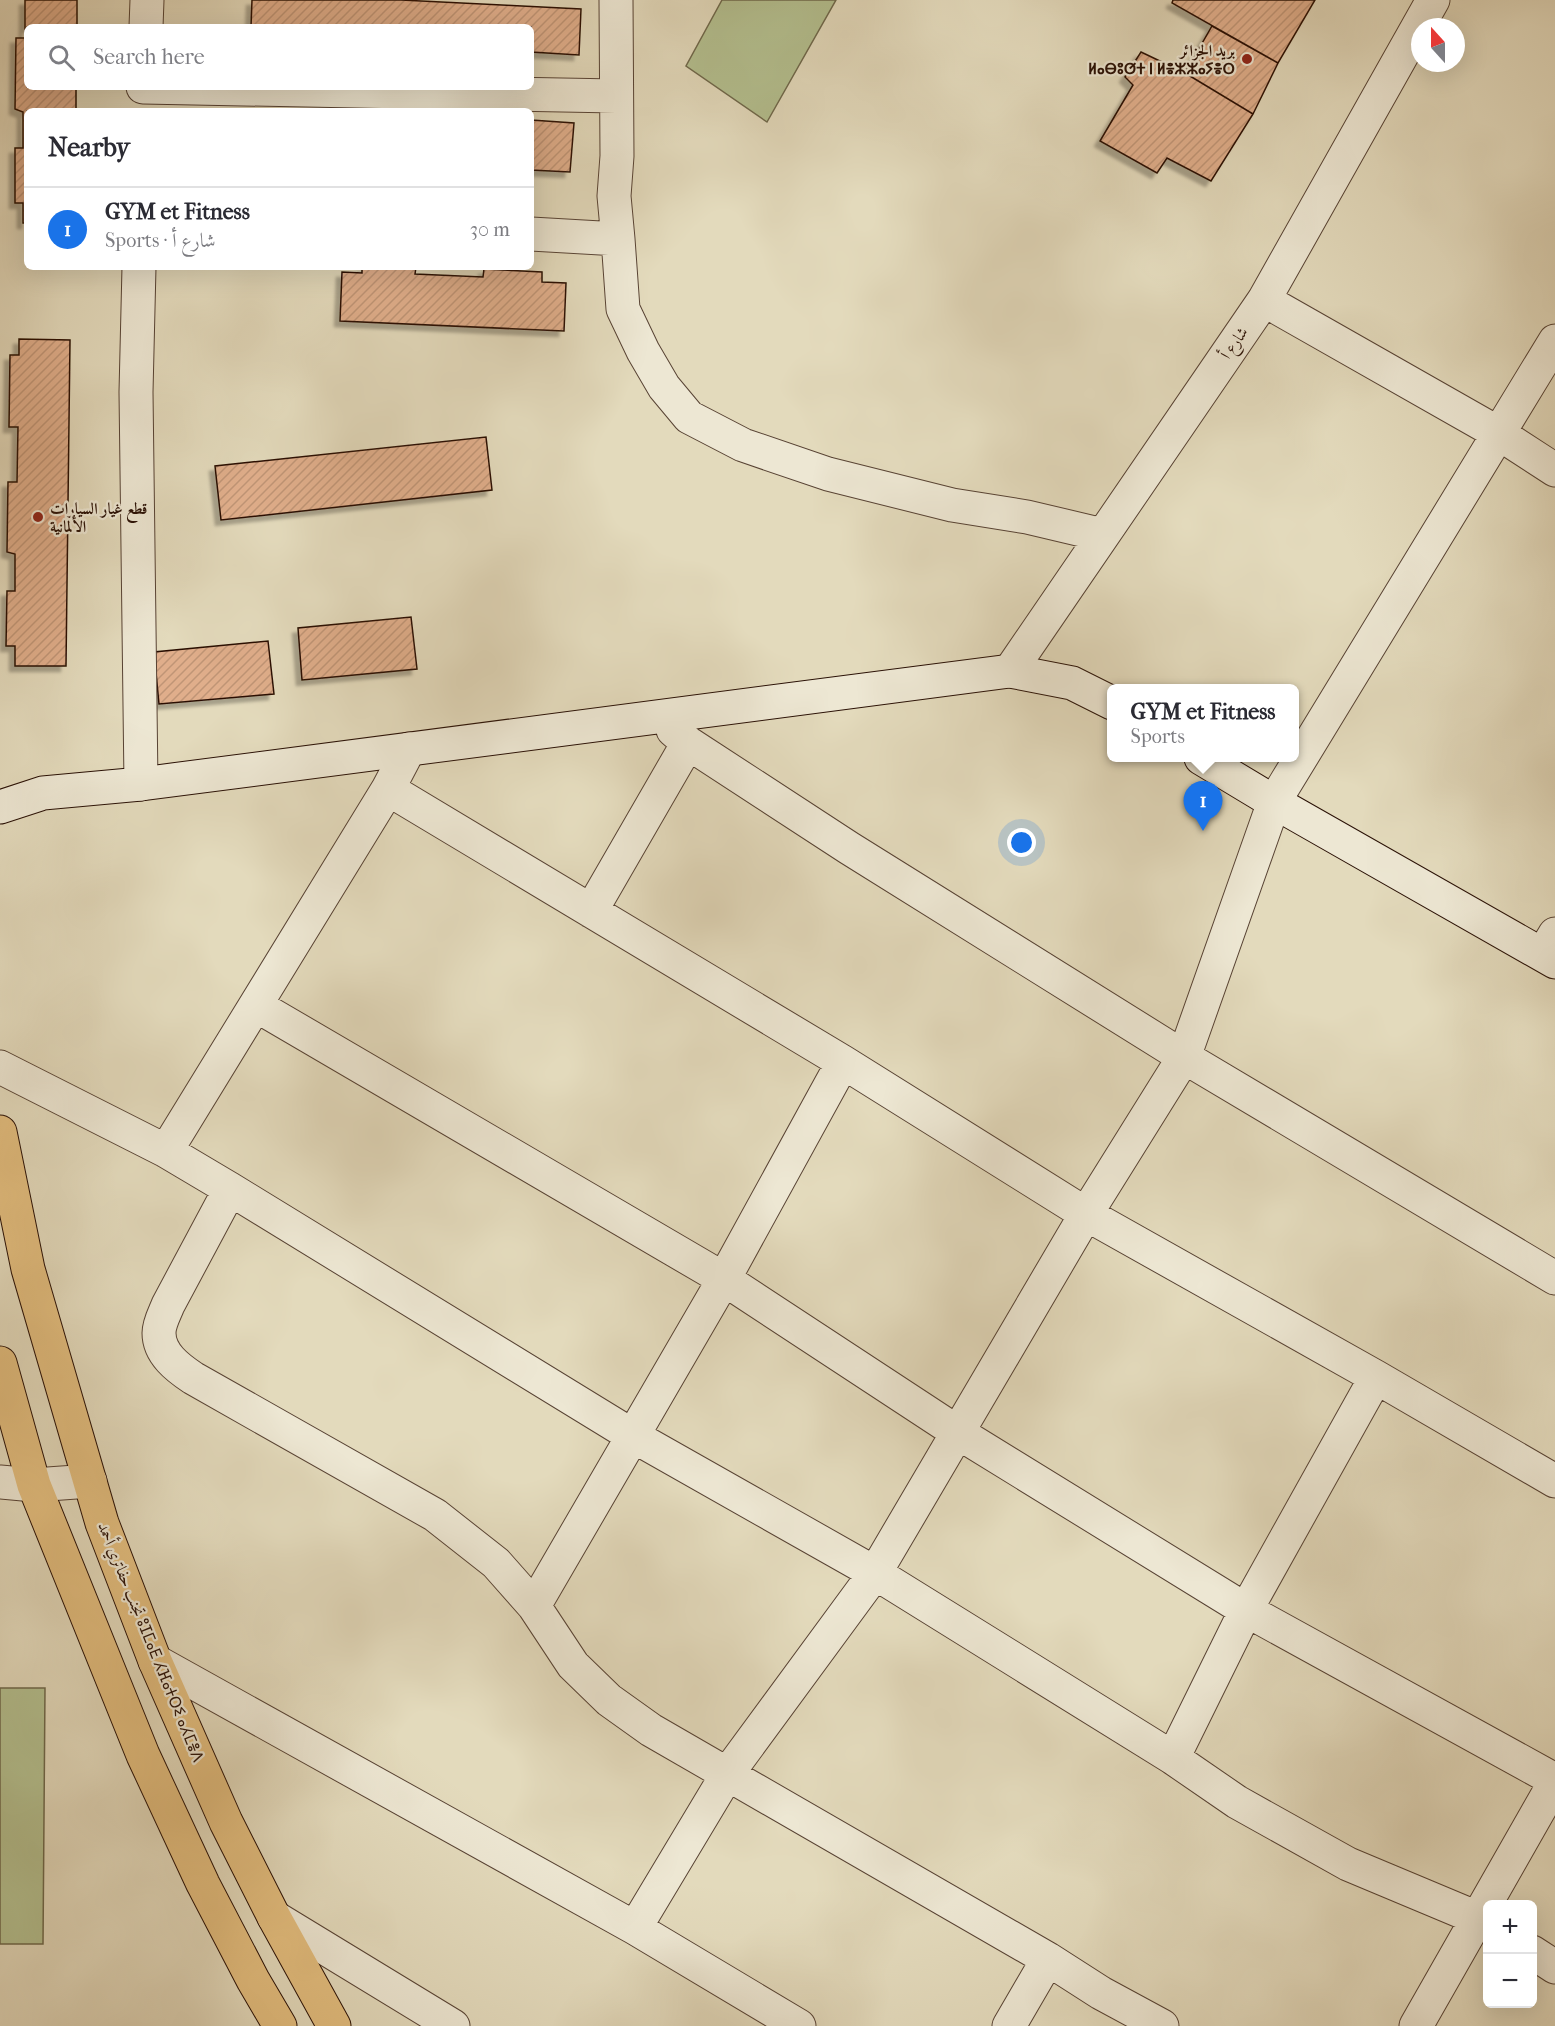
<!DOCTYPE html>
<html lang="en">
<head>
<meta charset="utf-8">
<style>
	:root { --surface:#fff; --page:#f2f2f3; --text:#2b2b33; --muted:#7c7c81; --line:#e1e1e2; --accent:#1a73e8 }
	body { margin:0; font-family:"IM FELL French Canon",Amiri,"Noto Sans Tifinagh",serif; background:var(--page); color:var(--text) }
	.controls { position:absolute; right:18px; bottom:18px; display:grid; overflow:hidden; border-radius:9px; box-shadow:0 6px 24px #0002 }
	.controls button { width:54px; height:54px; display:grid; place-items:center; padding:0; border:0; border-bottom:2px solid var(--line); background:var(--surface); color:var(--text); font:30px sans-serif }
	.compass { position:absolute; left:1411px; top:18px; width:54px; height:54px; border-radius:50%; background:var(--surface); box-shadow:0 6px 24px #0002; rotate:339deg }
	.you { position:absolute; left:1022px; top:843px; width:21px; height:21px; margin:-15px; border:4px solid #fff; border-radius:50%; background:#1a73e8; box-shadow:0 0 0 9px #1a73e833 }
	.badge { display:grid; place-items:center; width:39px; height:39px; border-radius:50%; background:var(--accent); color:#fff; font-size:20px; font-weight:700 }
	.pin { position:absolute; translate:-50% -50px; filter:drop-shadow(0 2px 3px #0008) }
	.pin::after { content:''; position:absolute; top:32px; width:21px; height:18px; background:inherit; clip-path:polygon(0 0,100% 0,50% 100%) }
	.popup { position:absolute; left:1107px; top:684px; width:192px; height:78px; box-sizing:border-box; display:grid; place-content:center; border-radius:9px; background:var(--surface); filter:drop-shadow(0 2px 4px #0005); font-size:20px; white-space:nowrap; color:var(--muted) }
	.popup b { font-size:22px; color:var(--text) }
	.popup::after { content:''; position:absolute; left:50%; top:100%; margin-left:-12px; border:12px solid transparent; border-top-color:var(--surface) }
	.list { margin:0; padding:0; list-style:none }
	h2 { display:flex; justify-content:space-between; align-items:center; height:78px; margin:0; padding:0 24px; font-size:26px }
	h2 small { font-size:20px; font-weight:400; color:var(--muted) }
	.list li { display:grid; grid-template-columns:39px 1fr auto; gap:18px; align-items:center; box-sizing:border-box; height:84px; padding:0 24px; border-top:2px solid var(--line) }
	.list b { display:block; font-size:22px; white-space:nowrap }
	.list p { margin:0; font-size:20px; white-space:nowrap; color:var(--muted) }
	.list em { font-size:20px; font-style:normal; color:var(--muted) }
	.icon { flex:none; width:33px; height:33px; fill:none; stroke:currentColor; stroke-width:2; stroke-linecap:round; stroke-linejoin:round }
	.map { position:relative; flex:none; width:1555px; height:2026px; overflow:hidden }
	.search { position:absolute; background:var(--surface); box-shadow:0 6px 24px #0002; left:24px; top:24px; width:510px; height:66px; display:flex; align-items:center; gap:15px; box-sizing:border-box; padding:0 21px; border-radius:9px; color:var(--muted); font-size:22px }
	.panel { position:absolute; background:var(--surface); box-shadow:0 6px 24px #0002; left:24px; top:108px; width:510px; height:162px; border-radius:9px }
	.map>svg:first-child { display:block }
	.pitch { fill:#b4c090; stroke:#6f684b; stroke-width:1.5 }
	.building { fill:url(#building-hatch); stroke:#2a1106; stroke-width:1.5; filter:url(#shadow) }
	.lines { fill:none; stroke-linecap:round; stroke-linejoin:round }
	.street-casing { stroke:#584334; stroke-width:35 }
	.secondary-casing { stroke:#2a1106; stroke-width:35 }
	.primary-casing { stroke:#2a1106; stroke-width:35 }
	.street { stroke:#ede7d3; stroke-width:33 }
	.secondary { stroke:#ede7d3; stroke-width:33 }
	.primary { stroke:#e2bd7e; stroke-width:33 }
	.poi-dot { fill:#8f2418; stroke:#ede7d3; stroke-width:2 }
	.labels { text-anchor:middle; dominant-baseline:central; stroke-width:4.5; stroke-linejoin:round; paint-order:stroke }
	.poi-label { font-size:16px; font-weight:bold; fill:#2a1106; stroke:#ede7d3; text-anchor:end }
	.street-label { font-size:16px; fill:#2a1106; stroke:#ede7d3 }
</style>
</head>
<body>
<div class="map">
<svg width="1555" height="2026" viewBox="0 0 1555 2026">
	<defs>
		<pattern id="building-hatch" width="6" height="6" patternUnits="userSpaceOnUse" patternTransform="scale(1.5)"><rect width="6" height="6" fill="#e0ae8b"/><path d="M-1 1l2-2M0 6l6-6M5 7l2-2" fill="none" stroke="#c09576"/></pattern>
		<filter id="shadow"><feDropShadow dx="-5.5" dy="5.5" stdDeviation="1.5" flood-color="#0004"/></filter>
	</defs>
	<rect width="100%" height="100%" fill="#e3dabc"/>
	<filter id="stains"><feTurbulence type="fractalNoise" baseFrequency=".00333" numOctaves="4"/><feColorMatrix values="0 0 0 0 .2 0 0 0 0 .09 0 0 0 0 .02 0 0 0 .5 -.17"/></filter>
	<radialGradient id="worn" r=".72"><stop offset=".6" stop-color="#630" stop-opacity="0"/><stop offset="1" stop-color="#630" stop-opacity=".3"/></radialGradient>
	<path class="pitch" d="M722,0H836L767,122L686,66Z
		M0,1688H45L43,1944H0Z"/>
	<path class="building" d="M25,0H77V27H27V87H76V111H27V223H23V203H15V148H23V112L15,109L16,38H25Z
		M252,0H401L581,9L579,55L531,52V27H251Z
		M1173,0H1315L1278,63L1172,3Z
		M1212,26L1278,63L1253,114L1185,73Z
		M1141,52L1185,73L1253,114L1211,181L1167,158L1157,173L1100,141L1133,85L1125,77Z
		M531,120L574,123L570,172L531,170Z
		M362,267H416L415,274L483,277L484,269L542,272V282L566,283L564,331L340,321L342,272L362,273Z
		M19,339L70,340L66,666H15V646H6L7,591H15V554L7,552L8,482H17L18,427H9L10,355H19Z
		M486,437L492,490L221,520L215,466Z
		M411,617L417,669L302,680L298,628Z
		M268,641L274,694L159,704L154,652Z"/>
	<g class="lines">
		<defs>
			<path id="street" d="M146,27L147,0
				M143,87L616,96
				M531,234L618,239L614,196L617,156L616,0
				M618,239L623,309L643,351L664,387L689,417L743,445L828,474L952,505L1027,517L1103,535
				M139,267L136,392L141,784
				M1264,300L1498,433L1555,470
				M1010,671L1264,300L1433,0
				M688,743L849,848L1184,1057L1555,1278
				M409,749L388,789L843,1062L1086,1214L1376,1377L1555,1481
				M591,911L688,743L673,730
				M1543,954L1555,934
				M257,1006L724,1279L957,1432L1246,1610L1555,1780
				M0,1067L166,1151L230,1189L633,1436L875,1573L1173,1758L1237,1802L1348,1864L1477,1918L1488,1924
				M166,1151L388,789
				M230,1189L168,1305C165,1313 159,1323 159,1333C159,1354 178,1368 193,1378L435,1515L496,1563L534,1606L573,1665L609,1700L651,1730L1048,1959L1101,1993L1162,2026
				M0,1482L34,1485L90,1481
				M534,1606L724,1279L843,1062
				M155,1661L635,1928L799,2026
				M1173,1758L1246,1610L1376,1377
				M274,1917L453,2026
				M635,1928L728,1773L875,1573L1086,1214L1184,1057L1274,802L1555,341
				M1532,1952L1555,1967
				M1009,2026L1048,1959
				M1416,2026L1555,1782"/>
			<path id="secondary" d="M1201,758L1274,802L1555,962
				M0,807L43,793L141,784L1010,671L1072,683L1112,703"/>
			<path id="primary" d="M0,1132L28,1269L102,1523L155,1661L226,1822L274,1917L334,2026
				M0,1363L34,1485L143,1755L203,1884L253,1980L280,2026"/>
		</defs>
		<use href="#street" class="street-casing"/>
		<use href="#secondary" class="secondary-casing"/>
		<use href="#primary" class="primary-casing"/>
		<use href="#street" class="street"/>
		<use href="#secondary" class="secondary"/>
		<use href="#primary" class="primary"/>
	</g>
	<g class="poi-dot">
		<circle cx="1247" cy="59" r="6"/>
		<circle cx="38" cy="517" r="6"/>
	</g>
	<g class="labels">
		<g class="poi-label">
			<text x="1235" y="50">بريد الجزائر<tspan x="1235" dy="18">ⵍⴰⴱⵓⵚⵜ ⵏ ⵍⴻⵣⵣⴰⵢⴻⵔ</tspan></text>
			<text x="50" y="508" text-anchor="start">قطع غيار السيارات<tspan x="50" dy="18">الألمانية</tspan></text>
		</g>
		<g class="street-label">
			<text transform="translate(1234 343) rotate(-55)">شارع أ</text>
			<text transform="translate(151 1642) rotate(68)">تجنب حفاتري أحمد ⵓⵊⵎⴰⴹ ⵃⴼⴰⵜⵔⵉ ⴰⵃⵎⴻⴷ</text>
		</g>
	</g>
	<rect width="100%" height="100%" filter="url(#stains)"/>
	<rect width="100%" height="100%" fill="url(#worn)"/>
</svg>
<div class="controls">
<button>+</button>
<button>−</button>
</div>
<svg class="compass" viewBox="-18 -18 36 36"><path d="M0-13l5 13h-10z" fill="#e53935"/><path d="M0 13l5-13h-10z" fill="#7c7c81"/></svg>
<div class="you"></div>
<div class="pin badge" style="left:1203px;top:831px">1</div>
<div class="popup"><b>GYM et Fitness</b>Sports</div>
<div class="search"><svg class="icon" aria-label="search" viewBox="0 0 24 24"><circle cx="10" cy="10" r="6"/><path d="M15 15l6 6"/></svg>Search here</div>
<section class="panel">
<h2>Nearby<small></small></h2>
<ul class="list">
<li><span class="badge">1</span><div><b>GYM et Fitness</b><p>Sports · شارع أ</p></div><em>30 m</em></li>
</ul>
</section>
</div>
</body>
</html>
